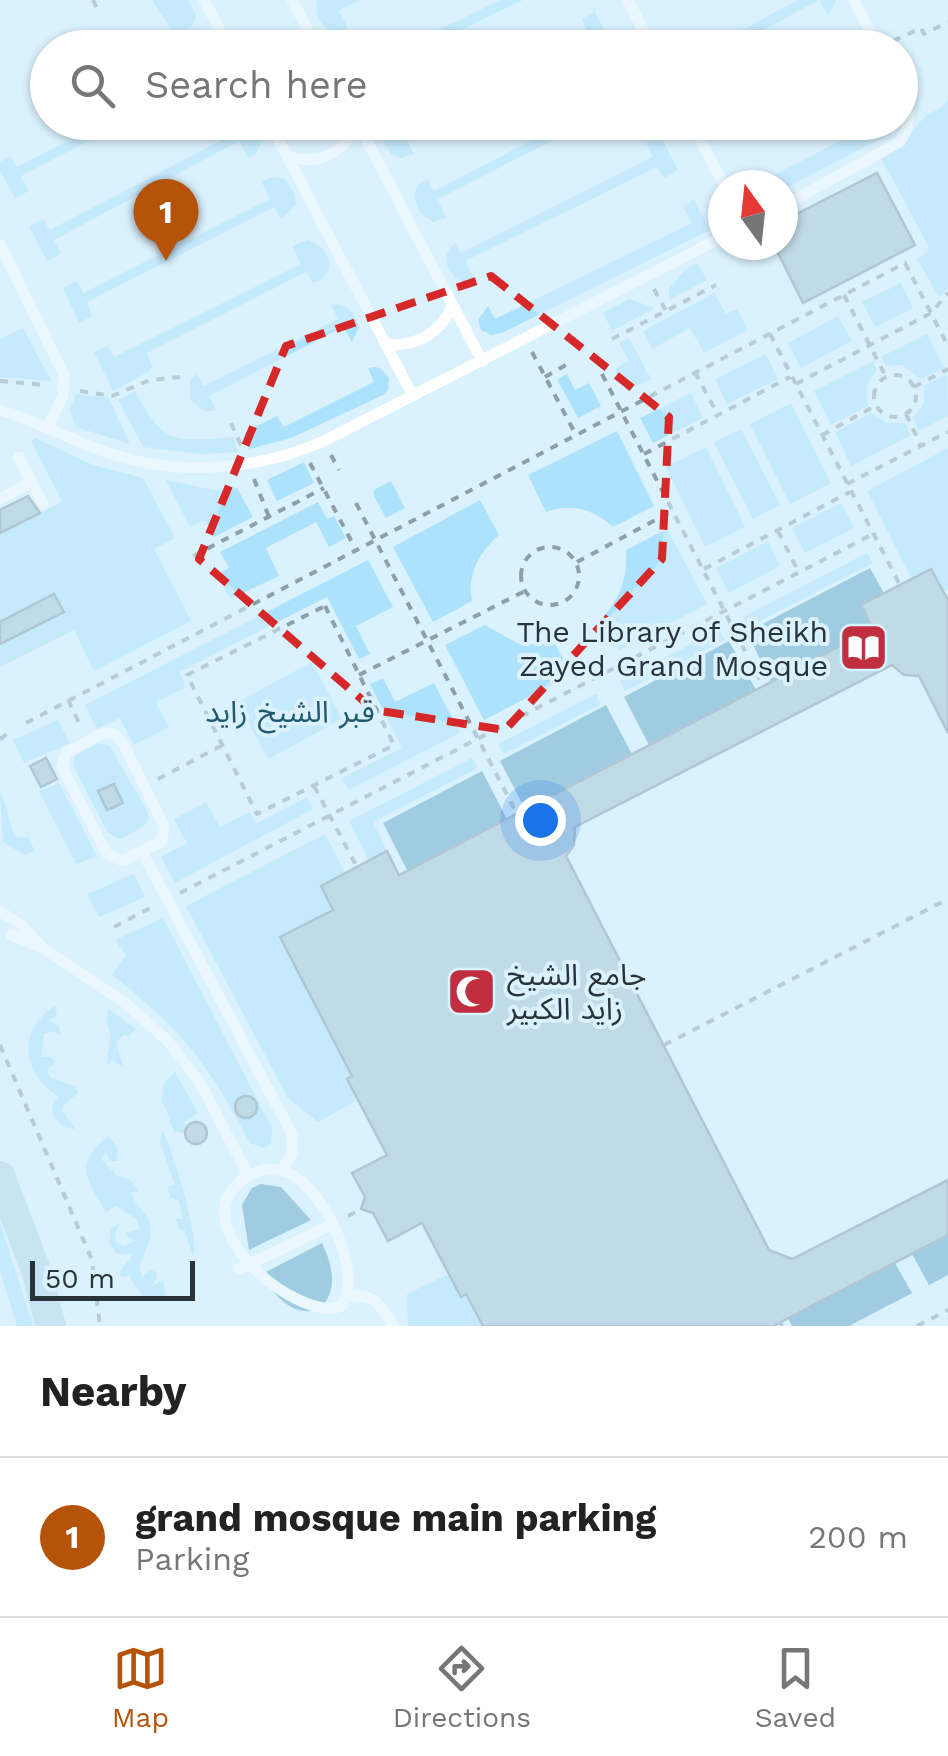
<!DOCTYPE html>
<html lang="en">
<head>
<meta charset="utf-8">
<style>
	:root { --surface:#fff; --page:#f6f6f6; --text:#222; --muted:#767676; --line:#e0e0e0; --accent:#b45309 }
	body { margin:0; font-family:"Work Sans","Noto Sans Arabic",sans-serif; background:var(--page); color:var(--text) }
	.compass { position:absolute; left:708px; top:170px; width:90px; height:90px; border-radius:50%; background:var(--surface); box-shadow:0 2px 8px #0004; rotate:345deg }
	.scale { position:absolute; left:30px; bottom:25px; width:165px; box-sizing:border-box; padding-left:10px; border:5px solid #28343a; border-top:0; font-size:28px; line-height:35px; white-space:nowrap; color:#28343a; -webkit-text-stroke:8px #daf1fe; paint-order:stroke }
	.you { position:absolute; left:540px; top:820px; width:35px; height:35px; margin:-25px; border:8px solid #fff; border-radius:50%; background:#1a73e8; box-shadow:0 0 0 15px #1a73e833 }
	.badge { display:grid; place-items:center; width:65px; height:65px; border-radius:50%; background:var(--accent); color:#fff; font-size:32px; font-weight:700 }
	.pin { position:absolute; translate:-50% -82px; filter:drop-shadow(0 2px 5px #0008) }
	.pin::after { content:''; position:absolute; top:52px; width:35px; height:30px; background:inherit; clip-path:polygon(0 0,100% 0,50% 100%) }
	.list { margin:0; padding:0; list-style:none }
	h2 { display:flex; justify-content:space-between; align-items:center; height:130px; margin:0; padding:0 40px; font-size:42px }
	h2 small { font-size:32px; font-weight:400; color:var(--muted) }
	.list li { display:grid; grid-template-columns:65px 1fr auto; gap:30px; align-items:center; box-sizing:border-box; height:160px; padding:0 40px; border-top:2px solid var(--line) }
	.list b { display:block; font-size:38px; white-space:nowrap }
	.list p { margin:0; font-size:32px; white-space:nowrap; color:var(--muted) }
	.list em { font-size:32px; font-style:normal; color:var(--muted) }
	.icon { flex:none; width:55px; height:55px; fill:none; stroke:currentColor; stroke-width:2; stroke-linecap:round; stroke-linejoin:round }
	.map { position:relative; flex:none; width:948px; height:1326px; overflow:hidden }
	.search { position:absolute; background:var(--surface); box-shadow:0 2px 8px #0004; left:30px; right:30px; top:30px; height:110px; display:flex; align-items:center; gap:25px; box-sizing:border-box; padding:0 35px; border-radius:55px; color:var(--muted); font-size:38px }
	.sheet { height:290px; background:var(--surface) }
	nav { display:flex; justify-content:space-around; align-items:center; box-sizing:border-box; height:140px; border-top:2px solid var(--line); background:var(--surface); font-size:28px; color:var(--muted) }
	nav a { display:grid; justify-items:center; gap:5px }
	nav .on { color:var(--accent) }
	.map>svg:first-child { display:block }
	.green { fill:#ade2fc }
	.water { fill:#5aa1c1 }
	.building { fill:#a2becd; stroke:#7a96a4; stroke-width:2.5 }
	.lines { fill:none; stroke-linecap:round; stroke-linejoin:round }
	.path { stroke:#8d9fa9; stroke-width:4; stroke-dasharray:8 8; stroke-linecap:butt }
	.service { stroke:#fff; stroke-width:11 }
	.secondary { stroke:#b0d6e4; stroke-width:30 }
	.marked { fill:none; stroke:#d62828; stroke-width:8; stroke-dasharray:20 12; stroke-linejoin:round }
	.labels { text-anchor:middle; dominant-baseline:central; stroke-width:8; stroke-linejoin:round; paint-order:stroke }
	.poi-label { font-size:30px; fill:#28343a; stroke:#daf1fe; text-anchor:end }
	.park-label { font-size:30px; fill:#215971; stroke:#daf1fe }
</style>
</head>
<body>
<div class="map">
<svg width="948" height="1326" viewBox="0 0 948 1326">
	<rect width="100%" height="100%" fill="#daf1fe"/>
	<path class="green" d="M152,0H188L196,15L193,25L184,32L172,30Z
		M317,0H360L339,10L348,28C327,37 313,20 317,0Z
		M500,0H523L426,47H404Z
		M798,0H835L836,2L828,15L819,0L732,47H710Z
		M595,12L613,47H596L593,43L584,47H560L588,34L582,19Z
		M948,101V288L939,297L917,259L928,252L929,247L881,158C900,147 908,135 922,120C929,112 940,110 948,101Z
		M876,122L893,123L880,139L783,189V185H742L749,171L757,184Z
		M101,123H123L21,176L29,191L15,198L0,171V162L10,156L17,167Z
		M230,123H256L263,139L255,155L248,158L239,141L54,240L61,254L47,261L29,226L43,219L50,230L235,133Z
		M384,123H398L400,127L410,123H432L405,136L414,154L400,158L391,154L382,139Z
		M565,123H587L438,199L446,218L433,222L420,213L414,197L417,186L427,179L434,191Z
		M660,135L678,170L664,178L657,167L465,261L474,279L463,282C446,274 440,254 455,243L461,253L653,157L646,143Z
		M273,177L285,179L295,194L296,205L281,219L274,207L87,302L92,316L79,323L63,288L77,281L83,293L270,199L261,181Z
		M694,200L710,230L502,333L491,335L481,330L478,320L488,306L495,319L692,223L683,206Z
		M308,240C322,244 330,255 329,269L321,280L313,283L306,272L147,353L152,366L150,371L113,391L94,352L108,346L114,357L301,264L292,246Z
		M697,263L707,280L669,300V288L686,269Z
		M901,283L913,308L875,327L862,302Z
		M714,293L726,314L737,309L748,330L704,353L690,328L652,349L643,331Z
		M629,299L655,308L612,331L603,313Z
		M331,305C348,302 354,313 359,327L352,342L343,327L209,396L216,410L206,412L190,400V381L197,374L204,386L338,319Z
		M838,316L852,341L801,368L788,343Z
		M23,328L51,381L0,377V339Z
		M927,334L944,368L921,379L902,365L886,366L881,357Z
		M629,338L651,379L627,391L615,369L629,361L619,343Z
		M766,354L778,379L727,404L715,379Z
		M873,361L877,370L866,387L868,406L831,425L814,391Z
		M374,367L380,368L389,378L388,390L383,395L291,438L249,449L243,433L277,416L284,427L374,382L368,368Z
		M567,374L575,390L589,383L601,406L578,418L557,379Z
		M947,374L948,416L919,431L913,418L924,404V386Z
		M135,391C165,447 174,441 234,437L238,452L201,454L143,447L118,400Z
		M691,393L703,418L653,443L640,418Z
		M76,394L109,398L130,444L76,427L70,410Z
		M791,403L831,483L790,504L750,424Z
		M872,413L887,423H905L911,435L851,466L835,432Z
		M741,429L780,505L753,519L714,442Z
		M617,431L654,506L613,527C593,509 572,503 546,512L528,475Z
		M35,438L93,465L143,478L175,538L154,549L191,621L94,671L74,630L0,667V644L63,612L54,594L0,622V533L62,502L31,441Z
		M706,447L745,527L705,547L666,467Z
		M948,448V590L944,592L931,569L912,579L867,491Z
		M304,462L314,483L277,501L267,480Z
		M166,480L214,490L237,488L253,517L214,537L205,520L190,527Z
		M391,481L405,508L386,518L373,494L374,490Z
		M480,500L499,535C479,553 467,574 472,601L433,622L393,547Z
		M318,502L327,519L334,516L346,538L329,547L316,522L266,548L279,576L230,599L218,574L229,568L220,552Z
		M841,503L854,528L805,553L792,528Z
		M667,529L707,604L619,650L603,618C620,597 628,578 626,550Z
		M768,541L780,566L729,593L716,568Z
		M867,553L873,563L748,627L743,617Z
		M368,560L393,607L356,626L370,654L359,659L327,597L179,672L186,687L156,702L169,727L134,745L120,718L97,729L85,705Z
		M485,625L519,644H555L571,675L484,720L445,645Z
		M719,630L725,640L625,691L620,681Z
		M312,662L342,719L268,759L238,702Z
		M383,678L395,702L434,683L460,733L348,790L342,778L402,748L370,684Z
		M596,694L601,704L504,754L498,744Z
		M58,720L70,743L24,763L13,740Z
		M98,743L110,746L148,813L149,819L143,827L120,839L107,832L73,765L75,756Z
		M472,758L478,768L373,822L387,851L369,861L349,821Z
		M59,783L97,856L76,864L39,791Z
		M0,794C11,808 6,826 18,838L28,837L35,851L24,855L3,842Z
		M307,797L313,809L175,883L161,857L187,843L174,819L206,802L220,827L250,812L256,824Z
		M325,834L345,873L321,886L333,910L280,938L352,1076L358,1100L318,1122L288,1098L186,906Z
		M134,874L145,897L99,917L87,894Z
		M163,918L272,1128L271,1143L264,1148L250,1143C208,1064 183,1030 112,975L126,955L115,940Z
		M55,1006L57,1015L49,1021L59,1026L61,1036L52,1031L44,1034L41,1057H51L56,1062L47,1070L50,1077L76,1087L78,1093L63,1106L62,1111L76,1129C61,1128 54,1122 52,1108L58,1096C21,1073 17,1029 55,1006Z
		M108,1009L136,1029L129,1036L124,1035L116,1042L123,1067L112,1060L108,1066C106,1056 109,1051 110,1041C111,1029 104,1021 108,1009Z
		M175,1072L198,1113L186,1121L184,1133L175,1132C167,1120 170,1112 161,1101L164,1083Z
		M163,1131C173,1153 200,1237 193,1256L185,1232L178,1228L176,1219H183L179,1201L170,1197L167,1187L175,1185L160,1142Z
		M109,1136L118,1148L117,1161H110L106,1152L102,1160L117,1176L131,1180L139,1191L131,1193C135,1206 145,1210 149,1221C155,1238 142,1253 139,1270L143,1276L151,1270L156,1272L157,1277L151,1287L163,1280L166,1296L160,1300L145,1299L129,1276L121,1277L120,1272L133,1254H117L109,1242L111,1229L121,1222L115,1233L116,1242L124,1246L137,1241L129,1239L126,1233L139,1229L137,1219L115,1206L106,1213C90,1183 70,1164 109,1136Z
		M0,1222L33,1326H17L0,1270Z
		M448,1274L461,1296L466,1294L483,1326H408L407,1294Z"/>
	<path class="water" d="M870,568L884,593L873,629L771,682L747,632Z
		M729,641L756,690L649,745L624,697Z
		M606,705L632,754L525,809L500,761Z
		M482,771L507,819L407,870L383,823Z
		M261,1184L281,1187L311,1220L249,1250L242,1205L252,1188Z
		M948,1235V1275L929,1285L912,1254Z
		M322,1243C333,1266 339,1292 318,1310C292,1317 273,1295 262,1274Z
		M895,1263L912,1293L849,1326H792L788,1318Z"/>
	<path class="building" d="M877,173L915,245L803,303L774,245H783V221Z
		M28,496L40,513L0,533V510Z
		M931,569L948,600V733L919,676L904,675L892,665L575,827L574,845L566,856L769,1250L792,1259L948,1180V1235L773,1326H483L466,1294L461,1297L422,1223L388,1241L373,1213L361,1209L365,1197L352,1173L387,1155L347,1079L352,1076L280,937L333,910L321,886L387,851L399,875L873,629L861,605Z
		M54,594L64,612L0,644V622Z
		M46,758L57,779L41,787L30,766Z
		M114,784L123,803L107,810L98,791Z
		M235 1107a11 11 0 1 1 22 0a11 11 0 1 1-22 0Z
		M185 1133a11 11 0 1 1 22 0a11 11 0 1 1-22 0Z"/>
	<g class="lines">
		<path class="path" d="M93,0L99,13
			M893,41L921,28L924,34L948,22
			M654,289L666,311
			M844,295L885,375
			M770,334L900,585
			M612,339L716,285
			M532,352L576,435
			M695,372L718,415
			M602,374L763,686
			M874 396a21 21 0 1 1 42 0a21 21 0 1 1-42 0Z
			M545,377L569,363
			M0,381L46,385
			M796,384L931,313L948,293
			M914,387L948,369
			M80,391L112,396L150,380L181,377
			M906,414L921,446
			M231,423L242,447
			M822,435L875,406
			M644,454L790,377
			M331,455L339,470
			M310,463L355,548
			M254,479L269,517
			M847,484L948,432
			M356,503L517,814
			M778,531L798,571
			M521 576a29 29 0 1 1 58 0a29 29 0 1 1-58 0Z
			M193,556L324,488
			M577,562L674,510
			M704,569L850,492
			M325,606L394,745L257,814L187,675Z
			M359,675L525,591
			M68,700L81,727
			M26,723L905,263L948,346
			M0,739L10,732
			M158,779L223,745
			M314,786L357,867
			M180,893L873,534
			M114,927L154,906
			M0,1045L92,1260L100,1326
			M664,1045L948,899
			M348,1216L361,1209
			M780,1322L782,1326
			M917,1326L948,1310"/>
		<path class="service" d="M204,0L229,48
			M292,0L317,48
			M628,0L652,48
			M854,0L878,48
			M269,122L413,396
			M357,122L482,361
			M691,122L724,185
			M286,155C315,167 346,155 355,122
			M783,206L900,142C913,123 910,109 900,90
			M0,245L64,375L63,395L47,429
			M386,344C416,347 440,334 452,306
			M0,410C34,420 67,438 100,450C172,477 254,472 324,441L723,237
			M19,457L43,504
			M0,499L32,482
			M103,733L114,734L123,743L164,826L161,842L123,861L107,854L62,767L66,753Z
			M142,852L292,1134V1154L282,1170
			M0,912L13,919
			M19,923L43,948
			M11,935L43,948L124,1002L167,1040L202,1086L248,1175
			M265,1169C276,1170 285,1170 294,1176C326,1195 363,1272 342,1306C295,1326 157,1206 265,1169Z
			M239,1269L333,1224
			M345,1298C371,1290 382,1305 393,1326"/>
		<path class="secondary" d="M0,1176L37,1273L51,1326"/>
	</g>
	<path d="M0 0H948V1326H0ZM491,276L669,417L662,559L505,730L374,710L199,559L286,346Z" fill="#daf1fe" fill-opacity=".55" fill-rule="evenodd"/>
	<path class="marked" d="M491,276L669,417L662,559L505,730L374,710L199,559L286,346Z"/>
	<defs>
		<symbol id="library-square" viewBox="-11 -11 22 22"><rect x="-9" y="-9" width="18" height="18" rx="4" fill="#bf2f40" stroke="#daf1fe"/><path d="M-6-4Q-3-5.5-.7-3.5V5Q-3 3-6 4ZM6-4Q3-5.5 .7-3.5V5Q3 3 6 4Z" fill="#fff"/></symbol>
		<symbol id="mosque-square" viewBox="-11 -11 22 22"><rect x="-9" y="-9" width="18" height="18" rx="4" fill="#bf2f40" stroke="#daf1fe"/><path d="M3.5-4.9A6 6 0 1 0 3.5 4.9A5 5 0 1 1 3.5-4.9Z" fill="#fff"/></symbol>
	</defs>
	<g fill-rule="evenodd">
		<use href="#library-square" x="836" y="620" width="55" height="55"/>
		<use href="#mosque-square" x="444" y="964" width="55" height="55"/>
	</g>
	<g class="labels">
		<g class="poi-label">
			<text x="828" y="631">The Library of Sheikh<tspan x="828" dy="34">Zayed Grand Mosque</tspan></text>
			<text x="507" y="974" text-anchor="start">جامع الشيخ<tspan x="507" dy="34">زايد الكبير</tspan></text>
		</g>
		<g class="park-label">
			<text x="290" y="711">قبر الشيخ زايد</text>
		</g>
	</g>
</svg>
<svg class="compass" viewBox="-18 -18 36 36"><path d="M0-13l5 13h-10z" fill="#e53935"/><path d="M0 13l5-13h-10z" fill="#767676"/></svg>
<div class="scale">50 m</div>
<div class="you"></div>
<div class="pin badge" style="left:166px;top:261px">1</div>
<div class="search"><svg class="icon" aria-label="search" viewBox="0 0 24 24"><circle cx="10" cy="10" r="6"/><path d="M15 15l6 6"/></svg>Search here</div>
</div>
<section class="sheet">
<h2>Nearby<small></small></h2>
<ul class="list">
<li><span class="badge">1</span><div><b>grand mosque main parking</b><p>Parking</p></div><em>200 m</em></li>
</ul>
</section>
<nav>
<a class="on"><svg class="icon" aria-label="map" viewBox="0 0 24 24"><path d="M3 6l6-2 6 2 6-2v14l-6 2-6-2-6 2zM9 4v14M15 6v14"/></svg>Map</a>
<a><svg class="icon" aria-label="directions" viewBox="0 0 24 24"><path d="M12 3l9 9-9 9-9-9zM9 14v-3h6M13 9l2 2-2 2"/></svg>Directions</a>
<a><svg class="icon" aria-label="saved" viewBox="0 0 24 24"><path d="M7 4h10v16l-5-4-5 4z"/></svg>Saved</a>
</nav>
</body>
</html>
